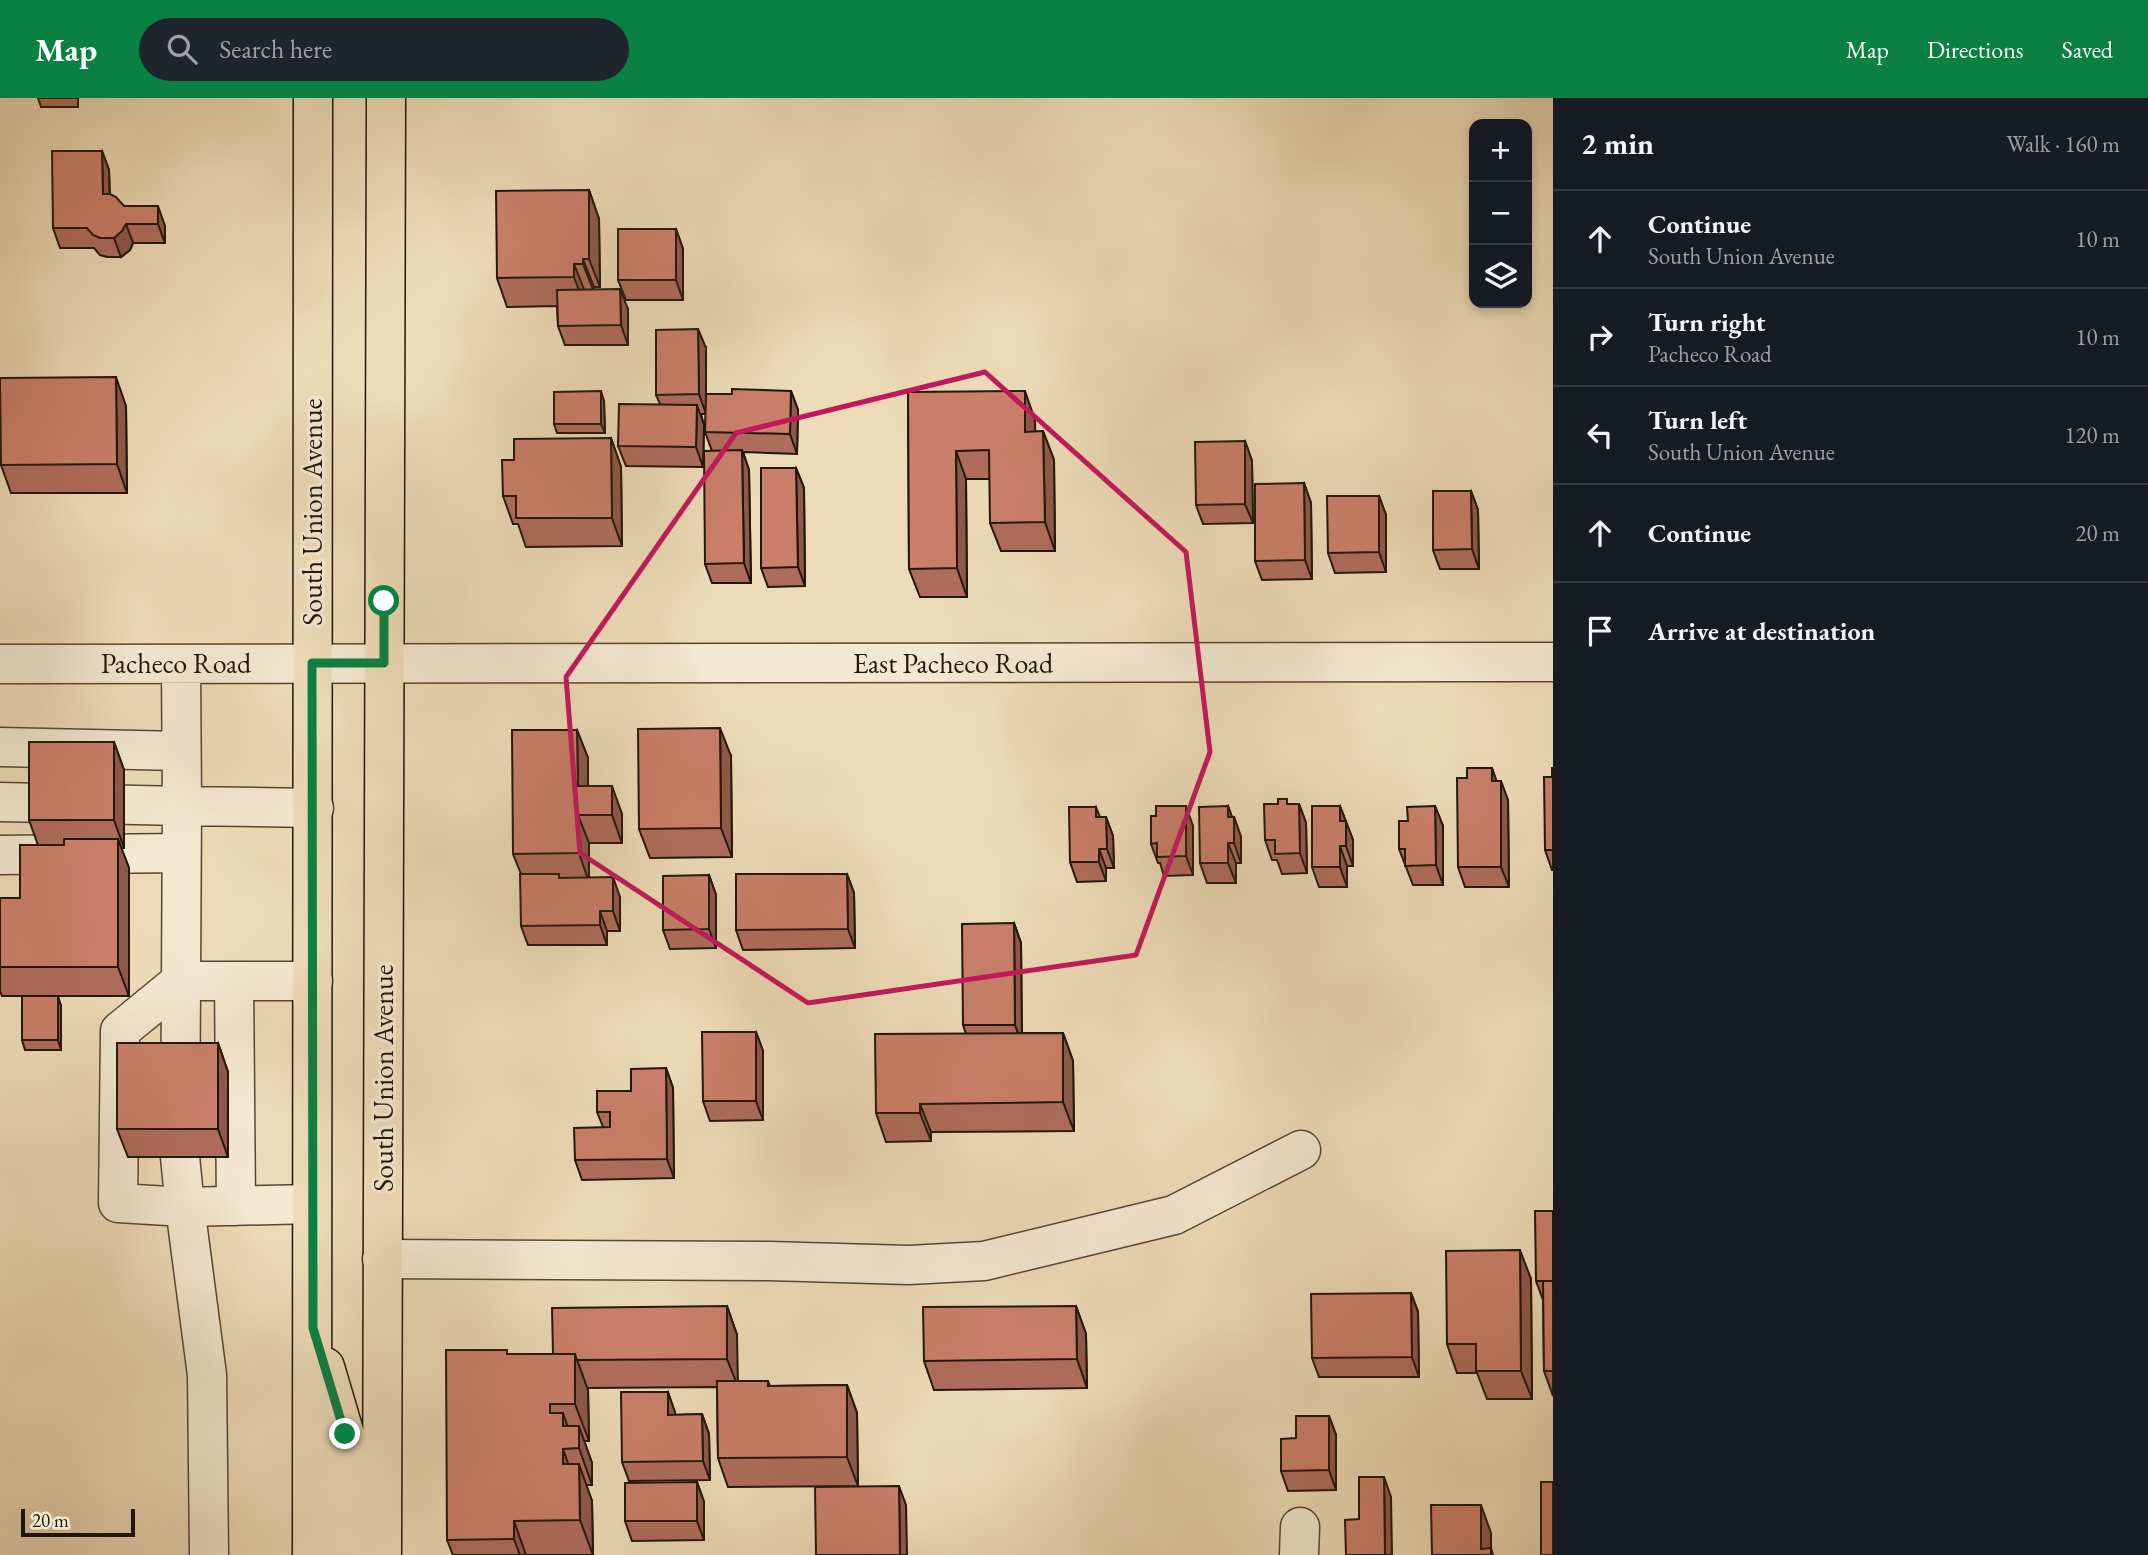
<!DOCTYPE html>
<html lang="en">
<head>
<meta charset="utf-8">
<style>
	:root { --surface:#171b24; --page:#20242c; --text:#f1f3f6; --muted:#9ea1a6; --line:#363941; --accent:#0b8043 }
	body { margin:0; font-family:"EB Garamond",serif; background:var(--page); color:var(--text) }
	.controls { position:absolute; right:21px; top:21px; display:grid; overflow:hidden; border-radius:14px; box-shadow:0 4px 10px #0003 }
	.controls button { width:63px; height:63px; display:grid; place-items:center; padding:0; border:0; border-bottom:2px solid var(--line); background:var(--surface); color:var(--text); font:35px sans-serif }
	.scale { position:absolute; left:21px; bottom:18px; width:114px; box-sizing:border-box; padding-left:7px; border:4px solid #221609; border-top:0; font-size:19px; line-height:24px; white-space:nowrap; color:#221609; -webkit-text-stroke:5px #f3e8d0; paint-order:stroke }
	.stop { position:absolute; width:21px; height:21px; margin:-16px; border:5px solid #0b8043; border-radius:50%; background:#fff }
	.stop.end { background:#0b8043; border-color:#fff; box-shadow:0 2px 7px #0008 }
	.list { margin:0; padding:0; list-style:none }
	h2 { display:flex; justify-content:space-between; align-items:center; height:91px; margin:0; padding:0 28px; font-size:30px }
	h2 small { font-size:23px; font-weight:400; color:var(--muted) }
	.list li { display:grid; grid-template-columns:46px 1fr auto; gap:21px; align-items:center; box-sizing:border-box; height:98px; padding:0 28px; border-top:2px solid var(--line) }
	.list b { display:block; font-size:26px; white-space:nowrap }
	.list p { margin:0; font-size:23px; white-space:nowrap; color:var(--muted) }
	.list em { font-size:23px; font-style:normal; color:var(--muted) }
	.icon { flex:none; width:38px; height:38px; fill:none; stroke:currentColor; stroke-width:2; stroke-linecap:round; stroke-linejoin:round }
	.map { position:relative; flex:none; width:1553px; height:1457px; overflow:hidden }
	header { display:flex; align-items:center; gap:42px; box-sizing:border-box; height:98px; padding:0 35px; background:var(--accent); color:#fff }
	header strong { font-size:33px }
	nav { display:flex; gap:38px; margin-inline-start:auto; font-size:24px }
	.search { width:490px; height:63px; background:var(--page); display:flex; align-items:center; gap:18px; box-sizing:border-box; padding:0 24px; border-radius:38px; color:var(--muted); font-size:26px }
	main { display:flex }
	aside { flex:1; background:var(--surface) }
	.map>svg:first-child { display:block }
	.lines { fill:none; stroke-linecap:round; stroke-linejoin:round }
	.minor-casing { stroke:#554734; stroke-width:41 }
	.major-casing { stroke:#221609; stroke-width:41 }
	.minor { stroke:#f3e8d0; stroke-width:38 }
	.major { stroke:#eddbb7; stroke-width:38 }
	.wall { fill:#ae6d5b; stroke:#221609; stroke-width:2 }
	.shaded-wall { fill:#8d594a; stroke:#221609; stroke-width:2 }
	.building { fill:#ca7f6a; stroke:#221609; stroke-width:2 }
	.route { stroke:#0b8043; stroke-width:9 }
	.marked { fill:none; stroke:#c2185b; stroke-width:5; stroke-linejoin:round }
	.labels { text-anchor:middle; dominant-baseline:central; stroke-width:6; stroke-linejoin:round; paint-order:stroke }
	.street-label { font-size:28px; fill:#221609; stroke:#f3e8d0 }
</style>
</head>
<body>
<header>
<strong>Map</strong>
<div class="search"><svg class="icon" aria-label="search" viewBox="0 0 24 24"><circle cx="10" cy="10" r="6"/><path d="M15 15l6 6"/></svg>Search here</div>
<nav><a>Map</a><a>Directions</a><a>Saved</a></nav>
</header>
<main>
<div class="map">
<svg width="1553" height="1457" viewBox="0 0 1553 1457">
	<rect width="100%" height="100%" fill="#eddbb7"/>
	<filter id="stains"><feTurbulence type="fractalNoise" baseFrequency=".00286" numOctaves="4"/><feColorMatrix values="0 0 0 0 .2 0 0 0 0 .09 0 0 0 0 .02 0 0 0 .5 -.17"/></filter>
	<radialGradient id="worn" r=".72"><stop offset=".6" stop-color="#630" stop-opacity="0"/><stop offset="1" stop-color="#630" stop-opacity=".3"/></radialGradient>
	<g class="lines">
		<defs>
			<path id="minor" d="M0,566L1553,564
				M0,649L181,653
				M0,704L182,708L181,566
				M0,757L181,755
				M234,883L236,1108
				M313,883H181L120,933L118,1105L185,1109L180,1059L182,708L314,710
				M382,1161L769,1163L909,1167L984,1163L1174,1117L1301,1052
				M209,1457L207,1277L185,1109L312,1106
				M1299,1457L1300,1429"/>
			<path id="major" d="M325,1269L345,1337L346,1457
				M312,1457L313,0
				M382,1457L386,0"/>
		</defs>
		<use href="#minor" class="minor-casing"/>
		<use href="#major" class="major-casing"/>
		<use href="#minor" class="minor"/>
		<use href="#major" class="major"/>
	</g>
	<path class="wall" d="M38,0H78V9H41Z
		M102,53L109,72L110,96L124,108L165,128V145H133L130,152L121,159H107L100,157L94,150H60L53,130Z
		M589,92L599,121L600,189H594V192L628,211V247H565L558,228L557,208L507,209L497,180Z
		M676,131L683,151V202H626L618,182Z
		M706,250V303L732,296L791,293L798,312L797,356L743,354L749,372L751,485H712L705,466L712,353L705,334L706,316H701L704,327L703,369L626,368L618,348L660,306L656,297Z
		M908,294L1035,322V334L1043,333L1054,362L1055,453H1001L990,425V381H966L967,499H920L909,471Z
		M604,303L605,335H557L554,326Z
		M126,308L127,395H11L1,367Z
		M611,340L621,369L622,448L526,449L518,426H513L503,398Z
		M1245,343L1252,363L1253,425L1203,426L1196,407Z
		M796,370L804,390L805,488L768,489L761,470Z
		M1304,385L1311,405L1312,481L1262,482L1255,463Z
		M1471,393L1478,412L1479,471H1440L1433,452Z
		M1379,398L1386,417V474L1335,475L1328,455Z
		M577,632L588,660V688L622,716V745H589V780L620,799V833H607V847H528L521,828V776L513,756Z
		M114,644L124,672V750H121L129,770V898H2L0,893V800H20L38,747L29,722Z
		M731,658L732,759L650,760L639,731Z
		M1492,670L1496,683L1508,702L1509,789H1465L1458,769L1467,680Z
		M1553,670V772H1552L1545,752Z
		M1289,706H1299L1306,725L1307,775L1282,776L1277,762H1272L1265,742Z
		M1228,708L1232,719H1234L1241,739V765H1236V785H1207L1200,765Z
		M1340,708L1353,742V768H1347V789H1319L1312,769Z
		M1435,708L1443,728V787H1413L1399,751L1408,723Z
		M1096,709L1100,719H1106L1113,738L1114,770H1106V783L1077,784L1070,764Z
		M1193,728V777L1164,778L1160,765H1158L1151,746Z
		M847,776L854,795L855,850L743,852L736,832Z
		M709,777L716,797V850L670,851L663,832Z
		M1014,825L1021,845L1022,935H1063L1073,963L1074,1033L931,1034V1043L886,1044L876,1015L966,936L963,927Z
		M61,908V952H25L22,942Z
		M756,934L763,953V1022L710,1023L703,1003Z
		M218,945L228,974V1059H128L117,1031Z
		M666,970L673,990L674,1080L582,1082L575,1062L603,1029L597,1014Z
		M1553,1113V1298L1544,1273L1543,1202L1536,1183Z
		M1531,1181L1532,1301H1487L1477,1275H1457L1447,1246Z
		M1411,1195L1418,1214L1419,1279H1319L1312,1260Z
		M727,1208L737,1237V1283H768L770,1288L847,1287L857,1315L858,1388L728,1389L718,1360L717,1289L588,1290L589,1343H584L592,1365V1387H586L592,1403L593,1457H453L447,1442L509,1256H553Z
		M1076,1208L1086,1236L1087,1290L934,1292L924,1263Z
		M668,1294L675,1317L702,1316L709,1336L710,1382L629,1383L622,1364Z
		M1329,1318L1336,1337V1392L1288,1393L1281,1373L1296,1340Z
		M697,1384L704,1404V1442L632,1443L625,1423Z"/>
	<path class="shaded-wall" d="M102,53L109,72L110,115L103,96Z
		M589,92L599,121L600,189L589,161Z
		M158,108L165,128V145L158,126Z
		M126,126L133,145L130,152L121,159L114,140Z
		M676,131L683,151V202L676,182Z
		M583,161L594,189V194L583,166Z
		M574,166L585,194V208L574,179Z
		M620,191L628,211V247L621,227Z
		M698,231L706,250V316L699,296Z
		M116,279L126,308L127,395L117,366Z
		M601,293L604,303L605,335L601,326Z
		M791,293L798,312L797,356L790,336Z
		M1025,293L1035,322L1036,362L1025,334Z
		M697,307L704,327L703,369L696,349Z
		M1043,333L1054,362L1055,453L1045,424Z
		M611,340L621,369L622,448L612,420Z
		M1245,343L1252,363L1253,425L1245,406Z
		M742,352L749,372L751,485L744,465Z
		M956,353L966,381L967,499L957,470Z
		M796,370L804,390L805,488L798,469Z
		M1304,385L1311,405L1312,481L1305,462Z
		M1471,393L1478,412L1479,471L1472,451Z
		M1379,398L1386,417V474L1379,454Z
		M720,630L731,658L732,759L721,730Z
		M577,632L588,660V716L578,688Z
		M114,644L124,672V750L114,722Z
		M1492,670L1499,690L1492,683Z
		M1501,683L1508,702L1509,789L1501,769Z
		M612,688L622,716V745L612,717Z
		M1299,706L1306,725L1307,775L1300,755Z
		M1186,708L1193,728V777L1186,758Z
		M1228,708L1234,724V719L1241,739V765L1234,745L1228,719Z
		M1340,708L1353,742V768L1346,748L1340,723Z
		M1435,708L1443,728V787L1436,767Z
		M578,717L589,745V784L579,755Z
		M1106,719L1113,738L1114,770L1107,751Z
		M118,741L129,770V898L118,869Z
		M1228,745L1236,765V785L1228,765Z
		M1340,748L1347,768V789L1340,769Z
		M1099,751L1106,770V783L1099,764Z
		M847,776L854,795L855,850L848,831Z
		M709,777L716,797V850L709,831Z
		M613,779L620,799V833L613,813Z
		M600,813L607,833V847L600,827Z
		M1014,825L1021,845L1022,946L1015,927Z
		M58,898L61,908V952L58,942Z
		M756,934L763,953V1022L756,1003Z
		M1063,935L1073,963L1074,1033L1063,1004Z
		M218,945L228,974V1059L218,1031Z
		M666,970L673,990L674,1080L667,1061Z
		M920,1006L931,1034V1043L920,1015Z
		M1520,1152L1531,1181L1532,1301L1521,1273Z
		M1411,1195L1418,1214L1419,1279L1412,1259Z
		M727,1208L737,1237L738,1289L727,1261Z
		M1076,1208L1086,1236L1087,1290L1077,1261Z
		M575,1256L588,1292L589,1343L575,1306Z
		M847,1287L857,1315L858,1388L847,1359Z
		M668,1294L675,1314L676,1337L668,1317Z
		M563,1315L575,1350L563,1328Z
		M702,1316L709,1336L710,1382L703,1363Z
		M1329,1318L1336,1337V1392L1329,1372Z
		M579,1328L592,1365V1387L579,1350Z
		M563,1351L576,1388L563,1366Z
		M579,1366L592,1403L593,1457L580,1422Z
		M1384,1379L1391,1399L1392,1457H1385Z
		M697,1384L704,1404V1442L697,1423Z
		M899,1388L906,1407L907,1457H900Z
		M1481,1407L1491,1435V1450L1493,1457H1483L1481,1451Z
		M514,1423L526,1457H520L514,1441Z"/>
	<path class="building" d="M52,53H102L103,96H110L116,99L124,108H158V126H126L122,133L114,140H100L93,137L87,130H53Z
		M589,92V161H583V166H574V179L497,180L496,93Z
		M618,131H676V182H618Z
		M620,191L621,227L558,228L557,192Z
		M698,231L699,296L656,297V232Z
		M116,279L117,366L1,367L0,280Z
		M732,291L791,293L790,336L705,334L706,296H732Z
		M601,293V326H554V294Z
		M1025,293V334L1043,333L1045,424L990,425L989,352L956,353L957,470L909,471L908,294Z
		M619,306L697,307L696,349L618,348Z
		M611,340L612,420H516V398H503L502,362H514V341Z
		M1245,343V406L1196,407L1195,344Z
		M742,352L744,465L705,466L704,353Z
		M761,370H796L798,469L761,470Z
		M1304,385L1305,462L1255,463V386Z
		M1433,393H1471L1472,451L1433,452Z
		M1327,398H1379V454L1328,455Z
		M720,630L721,730L639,731L638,631Z
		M512,632H577L578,688H612V717H578L579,755L513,756Z
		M29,644H114V722H29Z
		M1467,670H1492V683H1501V769H1458L1457,680H1467Z
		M1552,670H1553V752H1545L1544,679H1552Z
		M1278,701H1287V706H1299L1300,755L1275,756V742H1265L1264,706H1278Z
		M1156,708H1186V758L1157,759V745L1151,746V718H1156Z
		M1228,708V719H1234V745H1228V765H1200L1199,709Z
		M1312,708H1340V723H1346V748H1340V769H1312Z
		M1435,708L1436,767L1405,768V751H1399V723H1408L1407,709Z
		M1069,709H1096V719H1106L1107,751H1099V764H1070Z
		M64,741H118V869H0V800H20V747H64Z
		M520,776H559V780L613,779V813H600V827L521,828Z
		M736,776H847L848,831L736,832Z
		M709,777V831L663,832V778Z
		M1014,825L1015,927H963L962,826Z
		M22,898H58V942H22Z
		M702,934H756V1003H703Z
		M1063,935V1004L920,1006V1015H876L875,936Z
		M117,945H218V1031H117Z
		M666,970L667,1061L575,1062L574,1030L610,1029V1014H597V993H631V971Z
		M1535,1113H1553V1183H1536Z
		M1520,1152L1521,1273H1476V1246H1447L1446,1153Z
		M1543,1183H1553V1273H1544Z
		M1411,1195L1412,1259L1312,1260L1311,1196Z
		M727,1208V1261L577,1262L575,1256H553L552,1210Z
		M1076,1208L1077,1261L924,1263L923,1209Z
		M446,1252H507V1256H575V1306H550V1315H563V1328H579V1350L563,1351V1366H579L580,1422L514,1423V1441L447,1442Z
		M717,1283H768V1288L847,1287V1359L718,1360Z
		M621,1294H668V1317L702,1316L703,1363L622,1364Z
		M1296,1318H1329V1372L1281,1373V1341L1296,1340Z
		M1359,1379H1384L1385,1457H1346L1345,1422L1359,1421Z
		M697,1384V1423H625V1385Z
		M1541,1384H1553V1457H1541Z
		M899,1388L900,1457H816L815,1389Z
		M1431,1407H1481V1451L1491,1450V1457H1432Z"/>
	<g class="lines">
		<path class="route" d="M345,1336L313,1230L312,565H384V503"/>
	</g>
	<path class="marked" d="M985,274L1186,454L1210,654L1136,857L808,905L580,755L566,579L736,335Z"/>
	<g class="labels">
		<g class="street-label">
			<text transform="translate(312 414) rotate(-90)">South Union Avenue</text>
			<text x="176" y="565">Pacheco Road</text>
			<text x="953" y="565">East Pacheco Road</text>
			<text transform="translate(383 980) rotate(-90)">South Union Avenue</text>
		</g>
	</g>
	<rect width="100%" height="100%" filter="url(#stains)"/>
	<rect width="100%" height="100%" fill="url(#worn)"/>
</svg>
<div class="controls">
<button>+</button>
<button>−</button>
<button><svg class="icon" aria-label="layers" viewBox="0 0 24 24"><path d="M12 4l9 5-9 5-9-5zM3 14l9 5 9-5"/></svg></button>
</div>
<div class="scale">20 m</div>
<div class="stop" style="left:384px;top:503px"></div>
<div class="stop end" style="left:345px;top:1336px"></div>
</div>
<aside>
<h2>2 min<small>Walk · 160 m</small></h2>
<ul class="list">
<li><svg class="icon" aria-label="ahead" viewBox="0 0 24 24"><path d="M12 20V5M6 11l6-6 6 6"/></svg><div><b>Continue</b><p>South Union Avenue</p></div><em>10 m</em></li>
<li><svg class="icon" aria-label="right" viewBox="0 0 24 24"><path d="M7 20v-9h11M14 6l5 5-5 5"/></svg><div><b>Turn right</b><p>Pacheco Road</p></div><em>10 m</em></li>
<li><svg class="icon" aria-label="left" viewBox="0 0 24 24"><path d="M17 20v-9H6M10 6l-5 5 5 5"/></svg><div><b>Turn left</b><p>South Union Avenue</p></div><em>120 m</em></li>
<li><svg class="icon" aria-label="ahead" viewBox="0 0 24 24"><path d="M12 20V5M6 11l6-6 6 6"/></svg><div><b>Continue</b></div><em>20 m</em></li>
<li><svg class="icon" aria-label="arrive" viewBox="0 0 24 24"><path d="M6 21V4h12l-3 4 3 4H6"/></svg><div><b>Arrive at destination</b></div></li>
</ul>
</aside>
</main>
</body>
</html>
